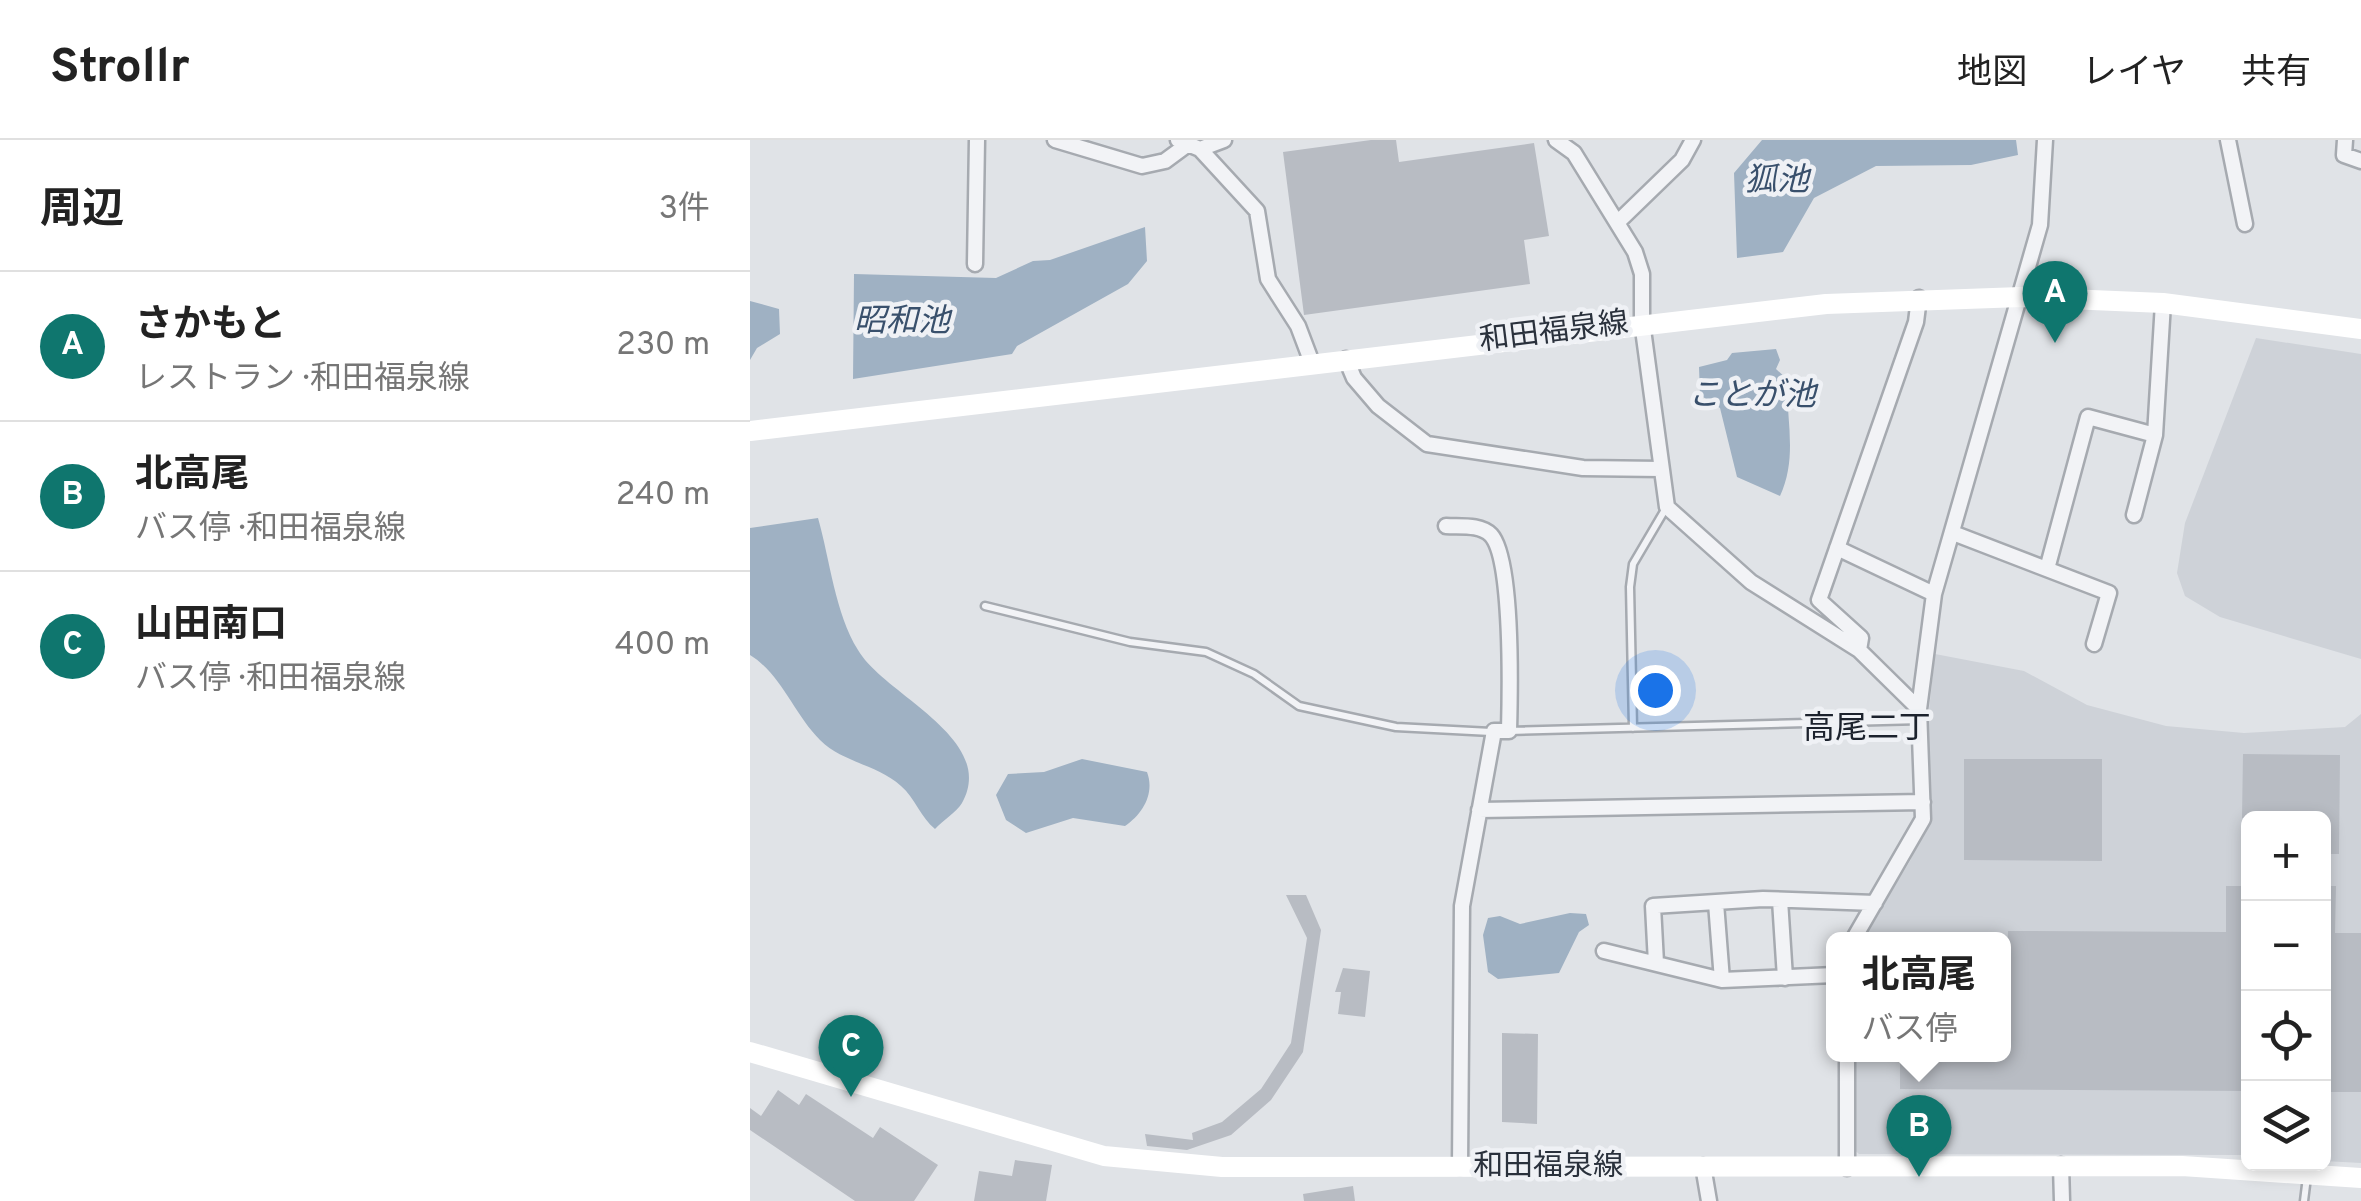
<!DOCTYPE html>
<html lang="ja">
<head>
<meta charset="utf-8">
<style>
	:root { --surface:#fff; --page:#f6f6f6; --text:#222; --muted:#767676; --line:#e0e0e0; --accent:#0f766e }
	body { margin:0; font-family:Overpass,"Noto Sans JP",sans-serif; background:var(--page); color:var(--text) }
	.controls { position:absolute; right:30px; bottom:30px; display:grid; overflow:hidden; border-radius:15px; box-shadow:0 5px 15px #0003 }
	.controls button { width:90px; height:90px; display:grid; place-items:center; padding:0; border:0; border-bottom:2px solid var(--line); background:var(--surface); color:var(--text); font:50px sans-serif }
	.you { position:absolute; left:905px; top:550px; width:35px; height:35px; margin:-25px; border:8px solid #fff; border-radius:50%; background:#1a73e8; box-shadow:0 0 0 15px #1a73e833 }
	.badge { display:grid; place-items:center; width:65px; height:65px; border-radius:50%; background:var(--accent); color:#fff; font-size:32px; font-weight:700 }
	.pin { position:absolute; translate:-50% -82px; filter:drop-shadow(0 2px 5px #0008) }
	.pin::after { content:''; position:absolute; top:52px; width:35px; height:30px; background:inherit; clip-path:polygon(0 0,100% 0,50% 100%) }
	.popup { position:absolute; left:1076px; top:792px; width:185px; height:130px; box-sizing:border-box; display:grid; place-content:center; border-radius:15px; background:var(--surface); filter:drop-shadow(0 2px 8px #0005); font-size:32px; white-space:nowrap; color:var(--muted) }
	.popup b { font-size:38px; color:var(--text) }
	.popup::after { content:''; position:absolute; left:50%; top:100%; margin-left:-20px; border:20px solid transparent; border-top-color:var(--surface) }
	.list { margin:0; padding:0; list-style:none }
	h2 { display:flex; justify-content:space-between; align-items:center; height:130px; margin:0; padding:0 40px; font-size:42px }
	h2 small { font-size:32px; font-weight:400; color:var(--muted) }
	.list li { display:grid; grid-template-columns:65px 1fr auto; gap:30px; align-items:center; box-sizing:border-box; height:150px; padding:0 40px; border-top:2px solid var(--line) }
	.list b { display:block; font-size:38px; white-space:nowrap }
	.list p { margin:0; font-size:32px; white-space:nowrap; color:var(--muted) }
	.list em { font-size:32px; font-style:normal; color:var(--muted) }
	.icon { flex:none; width:55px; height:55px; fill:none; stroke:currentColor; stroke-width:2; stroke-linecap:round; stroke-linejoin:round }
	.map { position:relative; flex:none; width:1611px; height:1061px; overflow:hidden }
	header { display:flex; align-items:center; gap:60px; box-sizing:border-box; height:140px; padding:0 50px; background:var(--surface); border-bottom:2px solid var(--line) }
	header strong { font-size:48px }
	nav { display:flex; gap:55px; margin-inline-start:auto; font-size:35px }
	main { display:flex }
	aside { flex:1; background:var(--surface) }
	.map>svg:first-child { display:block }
	.built { fill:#ced2d8 }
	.water { fill:#9fb1c3 }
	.building { fill:#b8bcc3 }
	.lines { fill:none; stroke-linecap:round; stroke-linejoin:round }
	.service-casing { stroke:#a6aab0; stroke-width:11 }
	.minor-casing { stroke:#a6aab0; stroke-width:19 }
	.service { stroke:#f2f3f6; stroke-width:6 }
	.minor { stroke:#f2f3f6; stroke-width:14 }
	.secondary { stroke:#fff; stroke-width:20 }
	.labels { text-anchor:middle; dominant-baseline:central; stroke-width:9; stroke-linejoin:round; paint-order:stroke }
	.street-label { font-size:30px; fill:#2a313c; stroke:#eff1f5 }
	.water-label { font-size:32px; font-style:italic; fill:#39506c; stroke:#eff1f5 }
	.neighbourhood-label { font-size:32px; fill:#1c222d; stroke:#eff1f5 }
</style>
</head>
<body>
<header>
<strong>Strollr</strong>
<nav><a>地図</a><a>レイヤ</a><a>共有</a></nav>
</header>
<main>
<aside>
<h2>周辺<small>3件</small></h2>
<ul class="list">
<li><span class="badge">A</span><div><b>さかもと</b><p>レストラン · 和田福泉線</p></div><em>230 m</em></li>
<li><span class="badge">B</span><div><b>北高尾</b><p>バス停 · 和田福泉線</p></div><em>240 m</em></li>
<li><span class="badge">C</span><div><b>山田南口</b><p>バス停 · 和田福泉線</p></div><em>400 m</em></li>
</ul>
</aside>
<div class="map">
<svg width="1611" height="1061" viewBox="0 0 1611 1061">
	<rect width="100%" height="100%" fill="#e0e3e7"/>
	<path class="built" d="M1506,198L1611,214V519L1470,477L1435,456L1427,433L1435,383Z
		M1185,514L1274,531L1337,565L1416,586L1494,593L1595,587L1611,574V1023L1574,1021V678H1498V1015L1109,1014L1101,1007L1103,915L1254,914V800L1112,799L1160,721L1180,677L1178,579Z"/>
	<path class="water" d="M1012,0H1266L1268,15L1221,25L1126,26L1064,58L1033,112L987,118L984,33Z
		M395,87L397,121L378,144L267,206L262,214L103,239L104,134L246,138L283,121L300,120Z
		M0,161L29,169L30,194L7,208L0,220Z
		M1026,209L1030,220L1026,229L1037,239C1036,279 1048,317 1030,356L987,337L970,268L950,255L949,227L977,220L982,213Z
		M68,378C80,420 85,473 108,510C134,555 248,598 212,663C207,672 193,680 185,689C171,678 165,658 151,646C127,624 93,623 70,600C44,574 31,534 0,515V388Z
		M332,619L397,632C405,653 393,674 375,686L323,678L276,693L256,680L246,655L258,634L294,632Z
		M820,773L836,774L839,785L829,792L809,833L748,839L738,832L733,795L738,778L750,776L770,784Z"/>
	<path class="building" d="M621,0H646L649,22L784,3L799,96L774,100L780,144L554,175L533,12Z
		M1493,614L1590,615L1589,714H1574V678H1492Z
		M1214,619H1352V721L1214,720Z
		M1476,746H1498V951L1150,949V914H1254L1258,791L1476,792Z
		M1574,746H1586L1585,793H1611V952H1574Z
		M536,755H556L571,790L553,912L521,960L481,995L437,1010L397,1006L395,994L443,1000L442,993L472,982L511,949L541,903L557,798Z
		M593,828L620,831L615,877L588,874L591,852H585Z
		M752,893L788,894L787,984L752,982Z
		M28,950L49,965L56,954L123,998L130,987L188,1025L164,1061H105L0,990V968L11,976Z
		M265,1020L302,1025L296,1061H224L229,1031L262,1036Z
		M603,1046L605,1061H554L553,1054Z"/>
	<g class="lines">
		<defs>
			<path id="service" d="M235,466L380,502L456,512L504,534L549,566L646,587L741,592
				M883,588L880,447L883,424L916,368
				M759,591L1171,580
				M1554,1061L1557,1037"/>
			<path id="minor" d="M305,0L392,26L415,21L438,4
				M428,0L450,9L507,71L518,139L548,186L562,223
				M806,0L824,13L885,112L892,134V182L917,367L1001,442L1109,510L1169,569
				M1478,0L1495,84
				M1595,0L1594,15L1611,21
				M450,9L474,0
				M869,81L932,20L943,0
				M225,124L227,0
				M596,219L604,238L628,266L677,304L833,328L911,329
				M1384,375L1405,295L1413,163
				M696,386C710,387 730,384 741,395C763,419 760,554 759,591H744L712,766L710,1027
				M1203,393L1359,453L1344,504
				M1087,408L1184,454
				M1297,429L1338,277L1405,295
				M1109,510L1111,498L1069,460L1166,182L1169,158
				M729,670L1173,662
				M1030,760L1035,838
				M966,763L972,840
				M1103,800L1173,679L1169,569L1184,454L1290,85L1295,0
				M854,811L972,840L1084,835
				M906,823L903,766L1013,759L1125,763
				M1097,914V1028
				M1311,1025L1312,1061
				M953,1026L959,1061"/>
		</defs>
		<use href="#service" class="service-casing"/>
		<use href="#minor" class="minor-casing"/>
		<use href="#service" class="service"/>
		<use href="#minor" class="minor"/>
		<path class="secondary" d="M0,291L1076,164L1271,157L1413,163L1611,189
			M0,912L354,1016L472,1027L1432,1026L1611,1038"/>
	</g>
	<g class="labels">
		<g class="street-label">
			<text transform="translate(804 193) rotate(-7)">和田福泉線</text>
			<text x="798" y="1027">和田福泉線</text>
		</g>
		<g class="water-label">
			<text x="1027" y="42">狐池</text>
			<text x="152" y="183">昭和池</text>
			<text x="1002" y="257">ことが池</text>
		</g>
		<g class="neighbourhood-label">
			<text x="1117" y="590">高尾二丁</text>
		</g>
	</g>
</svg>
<div class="controls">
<button>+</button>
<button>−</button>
<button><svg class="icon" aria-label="locate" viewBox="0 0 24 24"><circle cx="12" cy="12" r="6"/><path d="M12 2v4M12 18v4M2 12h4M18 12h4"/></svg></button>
<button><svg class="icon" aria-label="layers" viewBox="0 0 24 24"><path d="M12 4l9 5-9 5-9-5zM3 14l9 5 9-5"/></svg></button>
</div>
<div class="you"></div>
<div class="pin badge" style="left:1305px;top:203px">A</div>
<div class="pin badge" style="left:1169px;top:1037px">B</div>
<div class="popup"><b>北高尾</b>バス停</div>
<div class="pin badge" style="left:101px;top:957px">C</div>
</div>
</main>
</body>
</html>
